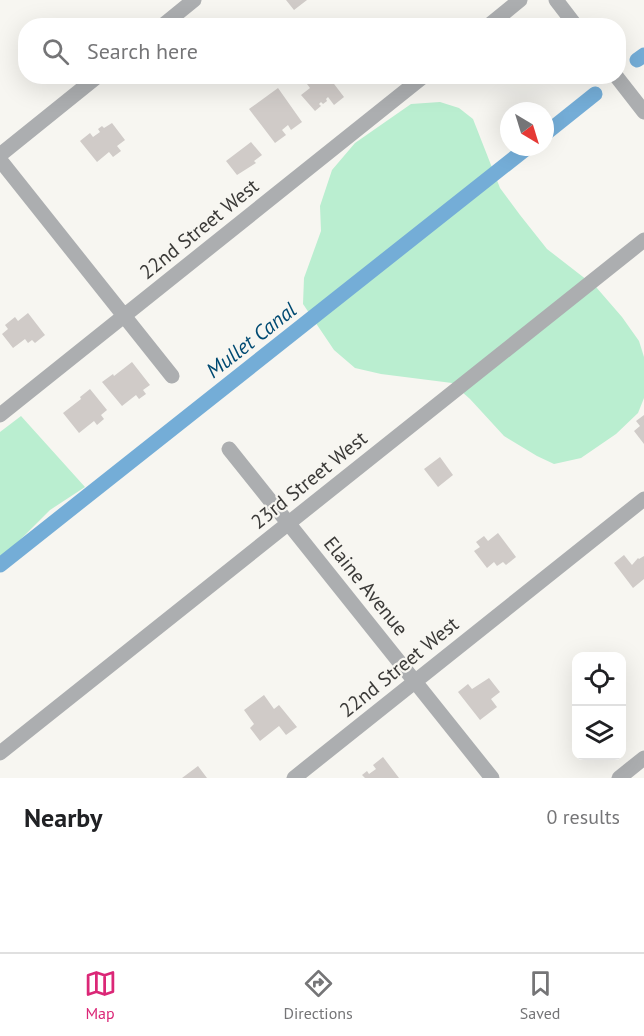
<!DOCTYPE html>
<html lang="en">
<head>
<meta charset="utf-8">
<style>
	:root { --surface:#fff; --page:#f6f6f6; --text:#202124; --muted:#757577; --line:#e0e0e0; --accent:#db2777 }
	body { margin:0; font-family:"PT Sans",sans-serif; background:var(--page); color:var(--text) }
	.controls { position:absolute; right:18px; bottom:18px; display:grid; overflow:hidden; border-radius:12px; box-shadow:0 6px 24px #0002 }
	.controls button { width:54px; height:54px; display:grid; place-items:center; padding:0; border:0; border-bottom:2px solid var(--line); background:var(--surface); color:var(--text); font:30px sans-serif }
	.compass { position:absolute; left:500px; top:102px; width:54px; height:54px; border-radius:50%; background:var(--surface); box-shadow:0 6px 24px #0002; rotate:142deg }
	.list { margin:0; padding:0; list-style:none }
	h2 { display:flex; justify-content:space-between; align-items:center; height:78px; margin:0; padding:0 24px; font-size:26px }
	h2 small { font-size:20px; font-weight:400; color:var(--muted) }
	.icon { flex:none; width:33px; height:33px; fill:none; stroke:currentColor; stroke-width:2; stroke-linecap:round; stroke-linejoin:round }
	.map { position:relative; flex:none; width:644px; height:778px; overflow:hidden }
	.search { position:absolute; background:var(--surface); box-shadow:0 6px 24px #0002; left:18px; right:18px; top:18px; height:66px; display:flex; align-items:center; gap:15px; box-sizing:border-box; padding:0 21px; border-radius:24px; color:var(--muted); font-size:22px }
	.sheet { height:174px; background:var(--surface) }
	nav { display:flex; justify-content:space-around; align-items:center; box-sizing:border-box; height:84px; border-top:2px solid var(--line); background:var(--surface); font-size:16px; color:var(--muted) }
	nav a { display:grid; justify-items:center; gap:3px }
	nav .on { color:var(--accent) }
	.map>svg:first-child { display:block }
	.green { fill:#baeed0 }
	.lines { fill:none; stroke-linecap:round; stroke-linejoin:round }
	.canal { stroke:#74add7; stroke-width:15 }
	.building { fill:#d0cbc8 }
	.street { stroke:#acaeb0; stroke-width:15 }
	.labels { text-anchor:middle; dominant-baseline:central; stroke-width:4.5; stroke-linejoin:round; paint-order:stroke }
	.street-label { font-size:20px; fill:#3b3a38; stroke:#f7f6f1 }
	.water-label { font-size:21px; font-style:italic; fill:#004a72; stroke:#f7f6f1 }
</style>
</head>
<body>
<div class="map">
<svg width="644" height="778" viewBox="0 0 644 778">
	<rect width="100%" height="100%" fill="#f7f6f1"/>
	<path class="green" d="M440,102L459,108L473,119L500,188L520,215L547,249L596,287L622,317L639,341L644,357V398L638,413L616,434L581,458L554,464L537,456L504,436L470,399L452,383L381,374L355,368L334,350L303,304L304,278L321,231L320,206L332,170L355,143L411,104Z
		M21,416L85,487L50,510L0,560V432Z"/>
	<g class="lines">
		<path class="canal" d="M637,60L644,55
			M545,134L595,94
			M0,565L528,147"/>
	</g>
	<path class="building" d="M286,0H307L294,10Z
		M324,76H328L344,97L334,105L328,97L326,99L327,101L323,104L321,102L319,104L321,106L315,111L301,95L310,88L307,84L315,78L318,82Z
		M278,88L302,122L291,130L288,125L282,130L286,135L275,143L249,109Z
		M112,123L125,140L117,146L121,151L113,157L109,152L97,162L80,141L90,133L93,137L100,132L98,129L102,126L104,128Z
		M251,142L262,155L254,161L256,163L237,175L226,161Z
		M28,313L45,335L35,343L32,340L28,343L25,339L13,348L2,334L8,329L5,325L15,317L18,321Z
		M132,362L150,385L143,390L146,394L139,399L136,395L122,406L102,382L113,374L114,376Z
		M90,389L107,410L101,415L104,419L97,425L94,421L79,433L63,413L81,399L80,397Z
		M644,415V444L634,431L640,426L636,421Z
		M440,457L453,475L438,487L424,469Z
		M498,533L516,557L506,565L503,562L497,566L494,562L487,568L474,551L480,547L476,542L484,536L488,541Z
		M624,555L632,565L638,558L639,559L644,556V579L633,588L614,563Z
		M489,678L500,692L491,699L497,707L480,720L458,692L468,684L472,689Z
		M264,695L274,709L279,705L297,727L286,735L279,726L260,741L250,728L254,724L244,710Z
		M383,757L399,778H365L362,775L367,771L369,774L376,769L373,765Z
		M198,766L207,778H182Z"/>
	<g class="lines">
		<path class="street" d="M556,0L576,26
			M162,26L194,0
			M488,26L520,0
			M616,76L644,112
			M0,155L98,76
			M0,160L172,376
			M0,415L424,76
			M229,449L492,778
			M0,753L644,240
			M294,778L644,499
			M619,778L644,758"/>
	</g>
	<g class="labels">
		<g class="street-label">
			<text transform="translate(199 229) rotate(-39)">22nd Street West</text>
			<text transform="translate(309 480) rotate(-39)">23rd Street West</text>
			<text transform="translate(366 586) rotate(51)">Elaine Avenue</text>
			<text transform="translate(399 667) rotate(-39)">22nd Street West</text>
		</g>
		<g class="water-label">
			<text transform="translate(251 340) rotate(-38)">Mullet Canal</text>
		</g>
	</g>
</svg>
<div class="controls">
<button><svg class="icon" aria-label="locate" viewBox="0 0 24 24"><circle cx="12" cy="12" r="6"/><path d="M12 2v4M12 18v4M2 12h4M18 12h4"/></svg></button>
<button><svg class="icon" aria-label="layers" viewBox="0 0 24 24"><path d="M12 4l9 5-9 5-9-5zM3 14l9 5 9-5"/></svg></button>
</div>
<svg class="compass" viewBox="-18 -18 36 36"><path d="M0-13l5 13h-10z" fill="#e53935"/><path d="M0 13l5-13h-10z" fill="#757577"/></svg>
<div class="search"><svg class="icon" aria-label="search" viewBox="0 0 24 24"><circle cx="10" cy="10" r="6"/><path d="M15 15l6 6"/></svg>Search here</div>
</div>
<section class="sheet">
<h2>Nearby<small>0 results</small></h2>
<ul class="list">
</ul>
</section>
<nav>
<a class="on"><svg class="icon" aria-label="map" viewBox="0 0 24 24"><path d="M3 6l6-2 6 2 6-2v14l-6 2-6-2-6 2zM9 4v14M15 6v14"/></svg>Map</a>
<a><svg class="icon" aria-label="directions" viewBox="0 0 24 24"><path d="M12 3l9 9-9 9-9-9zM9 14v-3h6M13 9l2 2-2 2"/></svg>Directions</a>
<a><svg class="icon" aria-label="saved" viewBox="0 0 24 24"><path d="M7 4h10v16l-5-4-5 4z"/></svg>Saved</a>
</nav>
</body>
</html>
